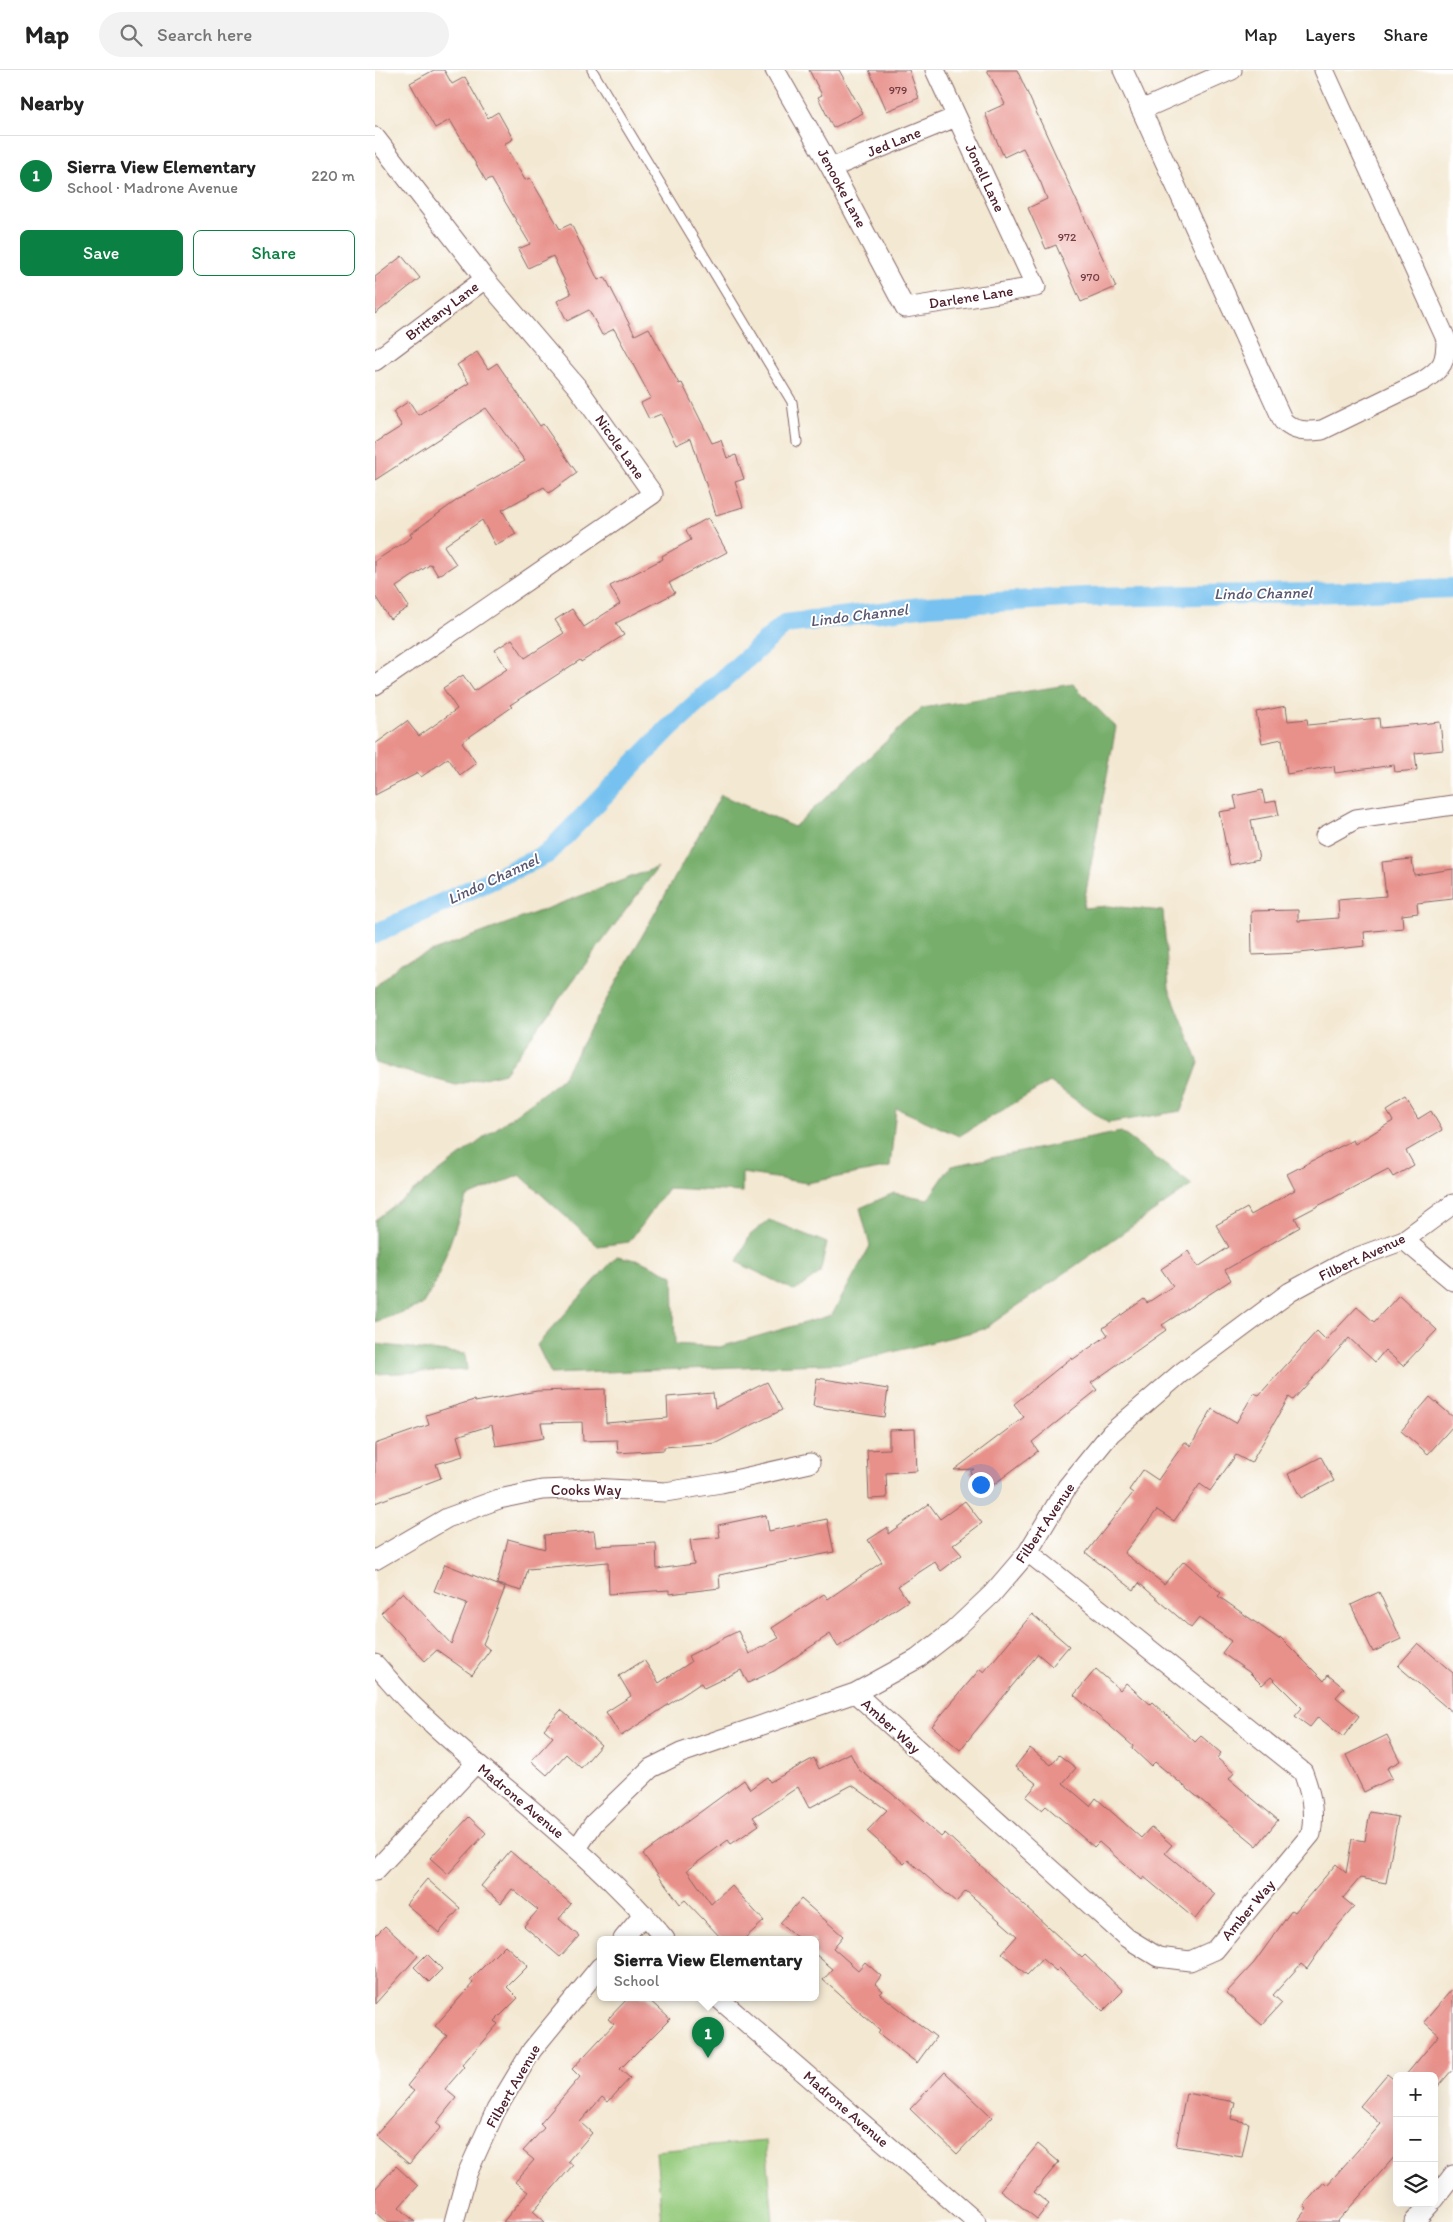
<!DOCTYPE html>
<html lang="en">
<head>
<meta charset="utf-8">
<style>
	:root { --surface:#fff; --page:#f2f2f2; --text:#222; --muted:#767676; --line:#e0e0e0; --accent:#0b8043 }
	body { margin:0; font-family:Itim,sans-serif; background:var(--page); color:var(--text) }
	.controls { position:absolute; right:15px; bottom:15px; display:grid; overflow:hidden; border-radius:8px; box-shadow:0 5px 20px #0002 }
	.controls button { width:45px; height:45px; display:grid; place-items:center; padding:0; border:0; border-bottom:1px solid var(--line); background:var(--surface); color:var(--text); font:25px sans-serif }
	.you { position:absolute; left:605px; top:1414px; width:18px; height:18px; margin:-12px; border:4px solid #fff; border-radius:50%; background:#1a73e8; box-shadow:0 0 0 8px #1a73e833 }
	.badge { display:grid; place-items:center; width:32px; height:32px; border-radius:50%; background:var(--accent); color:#fff; font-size:16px; font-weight:700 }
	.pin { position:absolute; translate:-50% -41px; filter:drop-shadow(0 1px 2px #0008) }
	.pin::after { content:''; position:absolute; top:26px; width:18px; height:15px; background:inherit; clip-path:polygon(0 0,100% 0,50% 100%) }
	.popup { position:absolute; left:222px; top:1866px; width:222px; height:65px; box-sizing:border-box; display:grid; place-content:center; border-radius:8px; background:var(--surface); filter:drop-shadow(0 1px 4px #0005); font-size:16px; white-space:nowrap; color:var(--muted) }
	.popup b { font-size:19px; color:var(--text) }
	.popup::after { content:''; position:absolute; left:50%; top:100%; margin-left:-10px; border:10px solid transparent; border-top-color:var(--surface) }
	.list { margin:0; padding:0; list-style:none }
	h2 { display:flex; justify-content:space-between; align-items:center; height:65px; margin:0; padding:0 20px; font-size:21px }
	h2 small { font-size:16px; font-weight:400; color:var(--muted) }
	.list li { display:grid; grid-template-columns:32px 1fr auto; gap:15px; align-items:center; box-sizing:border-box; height:80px; padding:0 20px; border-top:1px solid var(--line) }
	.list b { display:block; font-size:19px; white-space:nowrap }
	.list p { margin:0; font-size:16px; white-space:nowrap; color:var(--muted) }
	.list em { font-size:16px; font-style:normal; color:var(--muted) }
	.actions { display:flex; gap:10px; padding:15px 20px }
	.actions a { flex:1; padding:11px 0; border:1px solid var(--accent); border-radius:8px; text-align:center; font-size:18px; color:var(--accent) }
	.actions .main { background:var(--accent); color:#fff }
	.icon { flex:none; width:28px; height:28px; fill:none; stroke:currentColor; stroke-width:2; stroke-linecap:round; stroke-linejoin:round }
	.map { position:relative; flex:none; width:1078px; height:2152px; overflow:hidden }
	header { display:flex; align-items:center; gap:30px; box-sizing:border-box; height:70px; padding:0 25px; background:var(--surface); border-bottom:1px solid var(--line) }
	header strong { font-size:24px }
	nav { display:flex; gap:28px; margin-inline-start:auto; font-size:18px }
	.search { width:350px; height:45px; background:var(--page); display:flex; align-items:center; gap:12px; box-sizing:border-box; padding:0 18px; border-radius:28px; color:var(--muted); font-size:19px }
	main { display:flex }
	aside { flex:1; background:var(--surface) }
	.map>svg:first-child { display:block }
	.green { fill:#94ca7c; stroke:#6f7454 }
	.forest { fill:#77ae6c; stroke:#60664c }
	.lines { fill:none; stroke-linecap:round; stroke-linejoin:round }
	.canal { stroke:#76c1ef; stroke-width:20 }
	.building { fill:#e8918b }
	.lane-casing { stroke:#856565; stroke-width:11 }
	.street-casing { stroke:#856565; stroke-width:21 }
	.lane { stroke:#fff; stroke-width:9 }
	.street { stroke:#fff; stroke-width:19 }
	.labels { text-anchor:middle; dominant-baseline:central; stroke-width:4; stroke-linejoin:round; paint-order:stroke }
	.number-label { font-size:12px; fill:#723c43 }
	.street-label { font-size:15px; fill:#4a1f2b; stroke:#fff }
	.water-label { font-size:16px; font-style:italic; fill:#595870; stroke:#fff }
</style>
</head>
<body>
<header>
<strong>Map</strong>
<div class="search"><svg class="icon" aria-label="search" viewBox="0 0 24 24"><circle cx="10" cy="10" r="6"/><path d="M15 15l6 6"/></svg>Search here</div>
<nav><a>Map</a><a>Layers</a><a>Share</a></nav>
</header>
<main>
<aside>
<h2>Nearby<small></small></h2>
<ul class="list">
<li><span class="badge">1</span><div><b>Sierra View Elementary</b><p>School · Madrone Avenue</p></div><em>220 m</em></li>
</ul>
<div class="actions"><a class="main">Save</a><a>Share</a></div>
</aside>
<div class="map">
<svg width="1078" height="2152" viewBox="0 0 1078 2152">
	<rect width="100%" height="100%" fill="#fff"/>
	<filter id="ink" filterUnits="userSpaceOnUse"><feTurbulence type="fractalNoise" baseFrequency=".02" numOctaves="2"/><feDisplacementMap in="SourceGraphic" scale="10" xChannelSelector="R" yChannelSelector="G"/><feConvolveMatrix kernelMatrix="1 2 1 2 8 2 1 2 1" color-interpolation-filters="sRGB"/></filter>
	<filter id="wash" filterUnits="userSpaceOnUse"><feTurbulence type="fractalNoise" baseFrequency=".0096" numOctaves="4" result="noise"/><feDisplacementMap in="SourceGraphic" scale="20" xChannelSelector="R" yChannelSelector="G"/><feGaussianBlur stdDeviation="1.12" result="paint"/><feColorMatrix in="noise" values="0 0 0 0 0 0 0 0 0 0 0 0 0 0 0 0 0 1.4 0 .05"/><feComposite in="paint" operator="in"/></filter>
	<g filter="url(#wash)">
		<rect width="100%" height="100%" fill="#f3e8d2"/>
		<path class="green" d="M391,2071L398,2152H287L281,2081Z"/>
		<path class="forest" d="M698,614L741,657L708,838L733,836L788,841L794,918L824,993L806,1041L733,1053L675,1012L584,1066L521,1038L515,1097L432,1113L367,1103V1122L293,1118L254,1172L223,1176L145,1105L91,1128L61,1212L47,1235L0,1252V1150L187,1009L346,725L419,757L547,638Z
			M283,797L129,1003L81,1015L0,993V917L26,893Z
			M746,1062L817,1115L609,1259L474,1293L176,1304L162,1275L242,1186L266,1191L298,1206L300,1274L345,1277L457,1245L495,1176L485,1138L519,1123L553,1129L576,1096Z
			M394,1150L452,1173L445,1203L420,1221L362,1192L375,1165Z
			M0,1274L90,1284L92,1300L0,1304Z"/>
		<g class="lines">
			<path class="canal" d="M0,864L172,784L294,658L410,554L553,536L709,527L938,523L1078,518"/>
		</g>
		<g id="blocks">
			<path class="building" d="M59,0H69L77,14L90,7L113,48L123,42L138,69L129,74L150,110L155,108L185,159L196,154L223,210L230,207L260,265L274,258L304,314L307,313L337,373L346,370L352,388L361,385L369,409L360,412L368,437L341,445L316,368L301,375L286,344L274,349L266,333L276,328L239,259L227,265L214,240L192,251L182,231L196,224L178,186L153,198L143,179L155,174L116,108L111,111L75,50L60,58L35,13Z
				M434,0H464L488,43L458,58L443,27L447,25Z
				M494,0H534L544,28L512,41Z
				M612,0H642L741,217L706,232L681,175L671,179L653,138L672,129L666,113L648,78L629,87L620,67L610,43L630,34Z
				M27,186L45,208L0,244V207Z
				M102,282L113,299L122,293L165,356L168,354L202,403L174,423L169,417L127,440L141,464L120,475L107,450L69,476L81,494L63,506L56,494L21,517L34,537L15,549L0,526V491L37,467L35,464L92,423L150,391L111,338L0,410V373L27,356L18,342L34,331L43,345L94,313L82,295Z
				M333,448L352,482L294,513L300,523L241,553L249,565L206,592L205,590L135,635L137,637L87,672L101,693L85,705L73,688L46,707L43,703L0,725V674L32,651L44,666L82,639L68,618L88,605L99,621L132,599L120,580L137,569L150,588L189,563L180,550L197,539L209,557L245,534L235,516L288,489L287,486L316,470L311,460Z
				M911,636L913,651L932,649L933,655L1004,648L1005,658L1065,652L1068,680L1040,683L1042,700L1020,702L1019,695L960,703L959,696L912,704L907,669L887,673L881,642Z
				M887,720L890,733L901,731L904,745L876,750L884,789L855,795L844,742L862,739L859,726Z
				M1037,789L1039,805L1078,799V829L1042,833L1043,843L1027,845L1028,858L989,862L990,876L925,883L877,885L876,841L923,840V851L964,848L963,830L1011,826L1007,792Z
				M1031,1029L1043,1049L1056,1041L1067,1060L1031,1081L1039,1095L1018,1107L1013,1099L920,1148L925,1157L850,1200L856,1210L787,1255L791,1260L716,1313L722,1320L657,1372L663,1381L610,1421L595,1402L599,1399L579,1400L649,1347L639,1334L696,1288L697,1290L733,1265L728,1258L769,1229L772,1233L798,1216L786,1199L813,1181L823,1197L854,1177L841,1155L872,1138L876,1145L920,1120L912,1104L978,1070L980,1074L1018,1051L1012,1041Z
				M1024,1225L1062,1260L1028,1296L1010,1280L1000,1292L974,1268L918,1330L914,1327L876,1393L861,1385L835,1421L825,1414L799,1451L782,1440L749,1483L789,1514L809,1491L846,1523L843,1526L904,1569L905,1567L949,1611L953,1605L969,1618L961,1627L984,1646L968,1667L943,1647L935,1657L920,1646L927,1638L896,1607L887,1615L874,1602L847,1583L856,1571L824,1548L816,1558L764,1513L759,1520L711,1483L758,1423L754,1420L768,1400L783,1410L810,1372L816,1376L837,1339L861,1353L879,1323L884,1325L942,1261L951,1270L982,1237L999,1252Z
				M442,1308L513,1319L509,1347L438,1336Z
				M392,1312L407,1340L341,1373L289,1377V1380L243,1383L242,1370L208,1371L207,1352L166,1353L169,1368L121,1376L117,1355L82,1366L88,1386L61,1394L66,1408L0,1433V1374L54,1355L51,1345L99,1330L100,1332L162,1321L230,1319L231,1353L293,1348L292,1327L338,1323L340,1338Z
				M1055,1327L1078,1347V1356L1053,1384L1026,1361Z
				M540,1359L542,1401L511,1403L512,1428L494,1429L492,1380L514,1379V1360Z
				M946,1387L959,1411L926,1428L913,1404Z
				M590,1431L607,1453L578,1475L587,1485L566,1501L560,1492L523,1516L533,1531L463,1577L455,1564L399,1601L373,1613L366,1600L329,1618L326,1613L246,1666L231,1642L256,1626L244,1606L269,1590L284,1613L316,1592L313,1586L363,1561L374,1584L404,1568L397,1558L449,1524L453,1529L507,1492L493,1470L513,1457V1464L554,1434L565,1449Z
				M391,1445L394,1461L452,1449L459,1482L344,1505L345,1518L294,1524V1520L234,1524L233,1492L153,1499L147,1521L122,1514L133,1469L170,1479L169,1465L219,1461L221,1476L281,1473L282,1499L319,1494L315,1470L345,1467L343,1455Z
				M70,1494L130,1518L108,1574L115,1580L97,1605L62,1580L50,1591L6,1543L28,1522L76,1574L92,1533L59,1521Z
				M1004,1522L1026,1569L998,1582L976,1535Z
				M657,1544L694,1576L677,1596L663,1584L585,1680L557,1656L605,1599L609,1602Z
				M1043,1573L1078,1603V1643L1023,1596Z
				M721,1599L745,1620L751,1613L775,1634L777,1632L820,1672L826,1666L846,1683L842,1688L859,1703L854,1709L903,1750L882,1776L780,1692L776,1696L757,1678L758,1676L699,1625Z
				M186,1640L226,1675L206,1698L191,1684L172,1705L156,1691L178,1667L169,1659Z
				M1012,1665L1025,1691L1012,1698L1017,1708L989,1722L971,1685Z
				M655,1678L676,1695L684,1685L701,1698L688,1713L715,1736L721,1728L766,1768L776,1757L797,1775L790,1783L840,1824L820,1849L769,1807L767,1810L724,1772L719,1777L671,1736L667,1740L651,1727L662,1714L640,1697Z
				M475,1683L484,1700L515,1722L566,1767L570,1763L707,1888L710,1885L748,1921L728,1941L684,1898L681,1901L667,1889L652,1905L627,1883L642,1866L591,1821L581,1832L533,1790L529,1794L492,1761L512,1740L477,1715L434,1738L423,1717L378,1747L384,1755L356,1774L353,1770L312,1800L336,1834L356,1815L389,1851L369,1869H347L310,1830L305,1834L268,1784L369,1710L375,1719L392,1707L395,1712L439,1688L444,1699Z
				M995,1742L1023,1747L1011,1813L985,1808L968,1828L979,1837L958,1861L932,1899L926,1894L898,1925L907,1933L887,1955L851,1923L879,1893L917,1840L920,1842L961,1794L971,1803L977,1769L990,1771Z
				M94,1747L111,1763L73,1804L55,1788Z
				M135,1781L196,1834L184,1849L204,1866L185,1887L149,1856L163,1840L137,1819L126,1833L106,1816Z
				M52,1809L85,1838L64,1863L31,1834Z
				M426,1829L468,1866L458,1878L483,1900L490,1892L506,1906L500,1914L508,1921L505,1924L561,1967L542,1993L503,1963L505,1960L448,1910L458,1899L440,1884V1869H424L405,1853Z
				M10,1856L43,1886L0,1934V1866Z
				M130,1875L153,1896L132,1917L143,1928L120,1951L123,1954L87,1995L89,1997L70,2019L81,2028L61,2053L66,2057L34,2094L0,2065L39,2021L32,2016L72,1966L60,1956L98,1913L95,1910Z
				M52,1884L67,1899L54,1912L39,1897Z
				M1078,1918V1999L1059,2021V2006H1030L1064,1965L1049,1952Z
				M254,1927H271L295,1949L245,1999L255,2008L233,2032L227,2027L205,2052L217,2063L193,2091L198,2095L158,2141L170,2152H128L153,2122L140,2112L159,2090L148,2081L169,2058L165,2054L205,2007L197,1999L239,1954L233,1949Z
				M570,2002L617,2047L582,2084L535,2039Z
				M1012,2004L1022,2012V2084L962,2152H922L932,2138L929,2135L949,2112L952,2115L1006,2054L985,2036Z
				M811,2023L860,2032L856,2049L874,2053L867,2087L801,2076Z
				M663,2074L684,2092L659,2122L674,2134L662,2149L625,2120Z
				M21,2096L43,2116L24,2137L40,2152H11L0,2142V2119Z"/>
		</g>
	</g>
	<g filter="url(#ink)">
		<use href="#blocks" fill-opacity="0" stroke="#856565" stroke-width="1"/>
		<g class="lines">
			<defs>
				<path id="lane" d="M217,0L417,332L422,372"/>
				<path id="street" d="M400,0L456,98L530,238L661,217L560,0
					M748,0L908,351C920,362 931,362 947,360L1048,311C1068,298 1071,292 1071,269L949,0
					M766,40L857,0
					M0,67L110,209L203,318L278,424L0,615
					M456,98L581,47
					M0,291L110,209
					M950,766L981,749L1078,735
					M1029,1170L1078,1211
					M0,1490L72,1448L124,1429L167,1420L217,1418L290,1422L346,1413L435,1393
					M0,1594C12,1607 23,1621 36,1634C119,1714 216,1780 290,1869
					M480,1623L752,1868L783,1887L815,1891L840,1880L936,1764C940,1741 936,1724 928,1702L653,1482
					M202,1778L219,1753L276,1698L306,1683L480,1623L542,1589L578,1561L617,1524L653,1482L692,1417L736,1363L806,1303L915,1222L972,1191L1029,1170L1078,1134
					M0,1801L101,1693
					M248,1869L269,1844
					M342,1927L601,2152
					M1059,2130L1078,2105
					M79,2152L92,2104L121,2040L157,1980L225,1897
					M1039,2152L1056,2133"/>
			</defs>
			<use href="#lane" class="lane-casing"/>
			<use href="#street" class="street-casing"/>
			<use href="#lane" class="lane"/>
			<use href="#street" class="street"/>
		</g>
	</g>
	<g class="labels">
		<g class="number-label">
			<text x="523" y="20">979</text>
			<text x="692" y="167">972</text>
			<text x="715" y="207">970</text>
		</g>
		<g class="street-label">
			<text transform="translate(519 72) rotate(-22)">Jed Lane</text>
			<text transform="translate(610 108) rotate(65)">Jonell Lane</text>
			<text transform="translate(467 118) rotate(62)">Jenooke Lane</text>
			<text transform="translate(596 227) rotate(-9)">Darlene Lane</text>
			<text transform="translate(67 241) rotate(-37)">Brittany Lane</text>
			<text transform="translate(245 377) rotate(55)">Nicole Lane</text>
			<text transform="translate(987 1187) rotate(-25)">Filbert Avenue</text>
			<text x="211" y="1420">Cooks Way</text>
			<text transform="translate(670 1453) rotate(-56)">Filbert Avenue</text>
			<text transform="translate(516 1656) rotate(42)">Amber Way</text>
			<text transform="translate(146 1731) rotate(40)">Madrone Avenue</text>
			<text transform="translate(873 1840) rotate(-50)">Amber Way</text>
			<text transform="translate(138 2016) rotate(-60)">Filbert Avenue</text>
			<text transform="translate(471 2039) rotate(41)">Madrone Avenue</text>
		</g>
		<g class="water-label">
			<text transform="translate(888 523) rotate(-1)">Lindo Channel</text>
			<text transform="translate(484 545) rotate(-7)">Lindo Channel</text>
			<text transform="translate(118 809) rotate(-25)">Lindo Channel</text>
		</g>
	</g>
</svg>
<div class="controls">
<button>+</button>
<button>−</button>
<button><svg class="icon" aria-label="layers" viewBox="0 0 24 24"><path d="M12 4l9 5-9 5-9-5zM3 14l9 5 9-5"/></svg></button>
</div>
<div class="you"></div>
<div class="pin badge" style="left:333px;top:1988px">1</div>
<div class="popup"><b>Sierra View Elementary</b>School</div>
</div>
</main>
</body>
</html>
